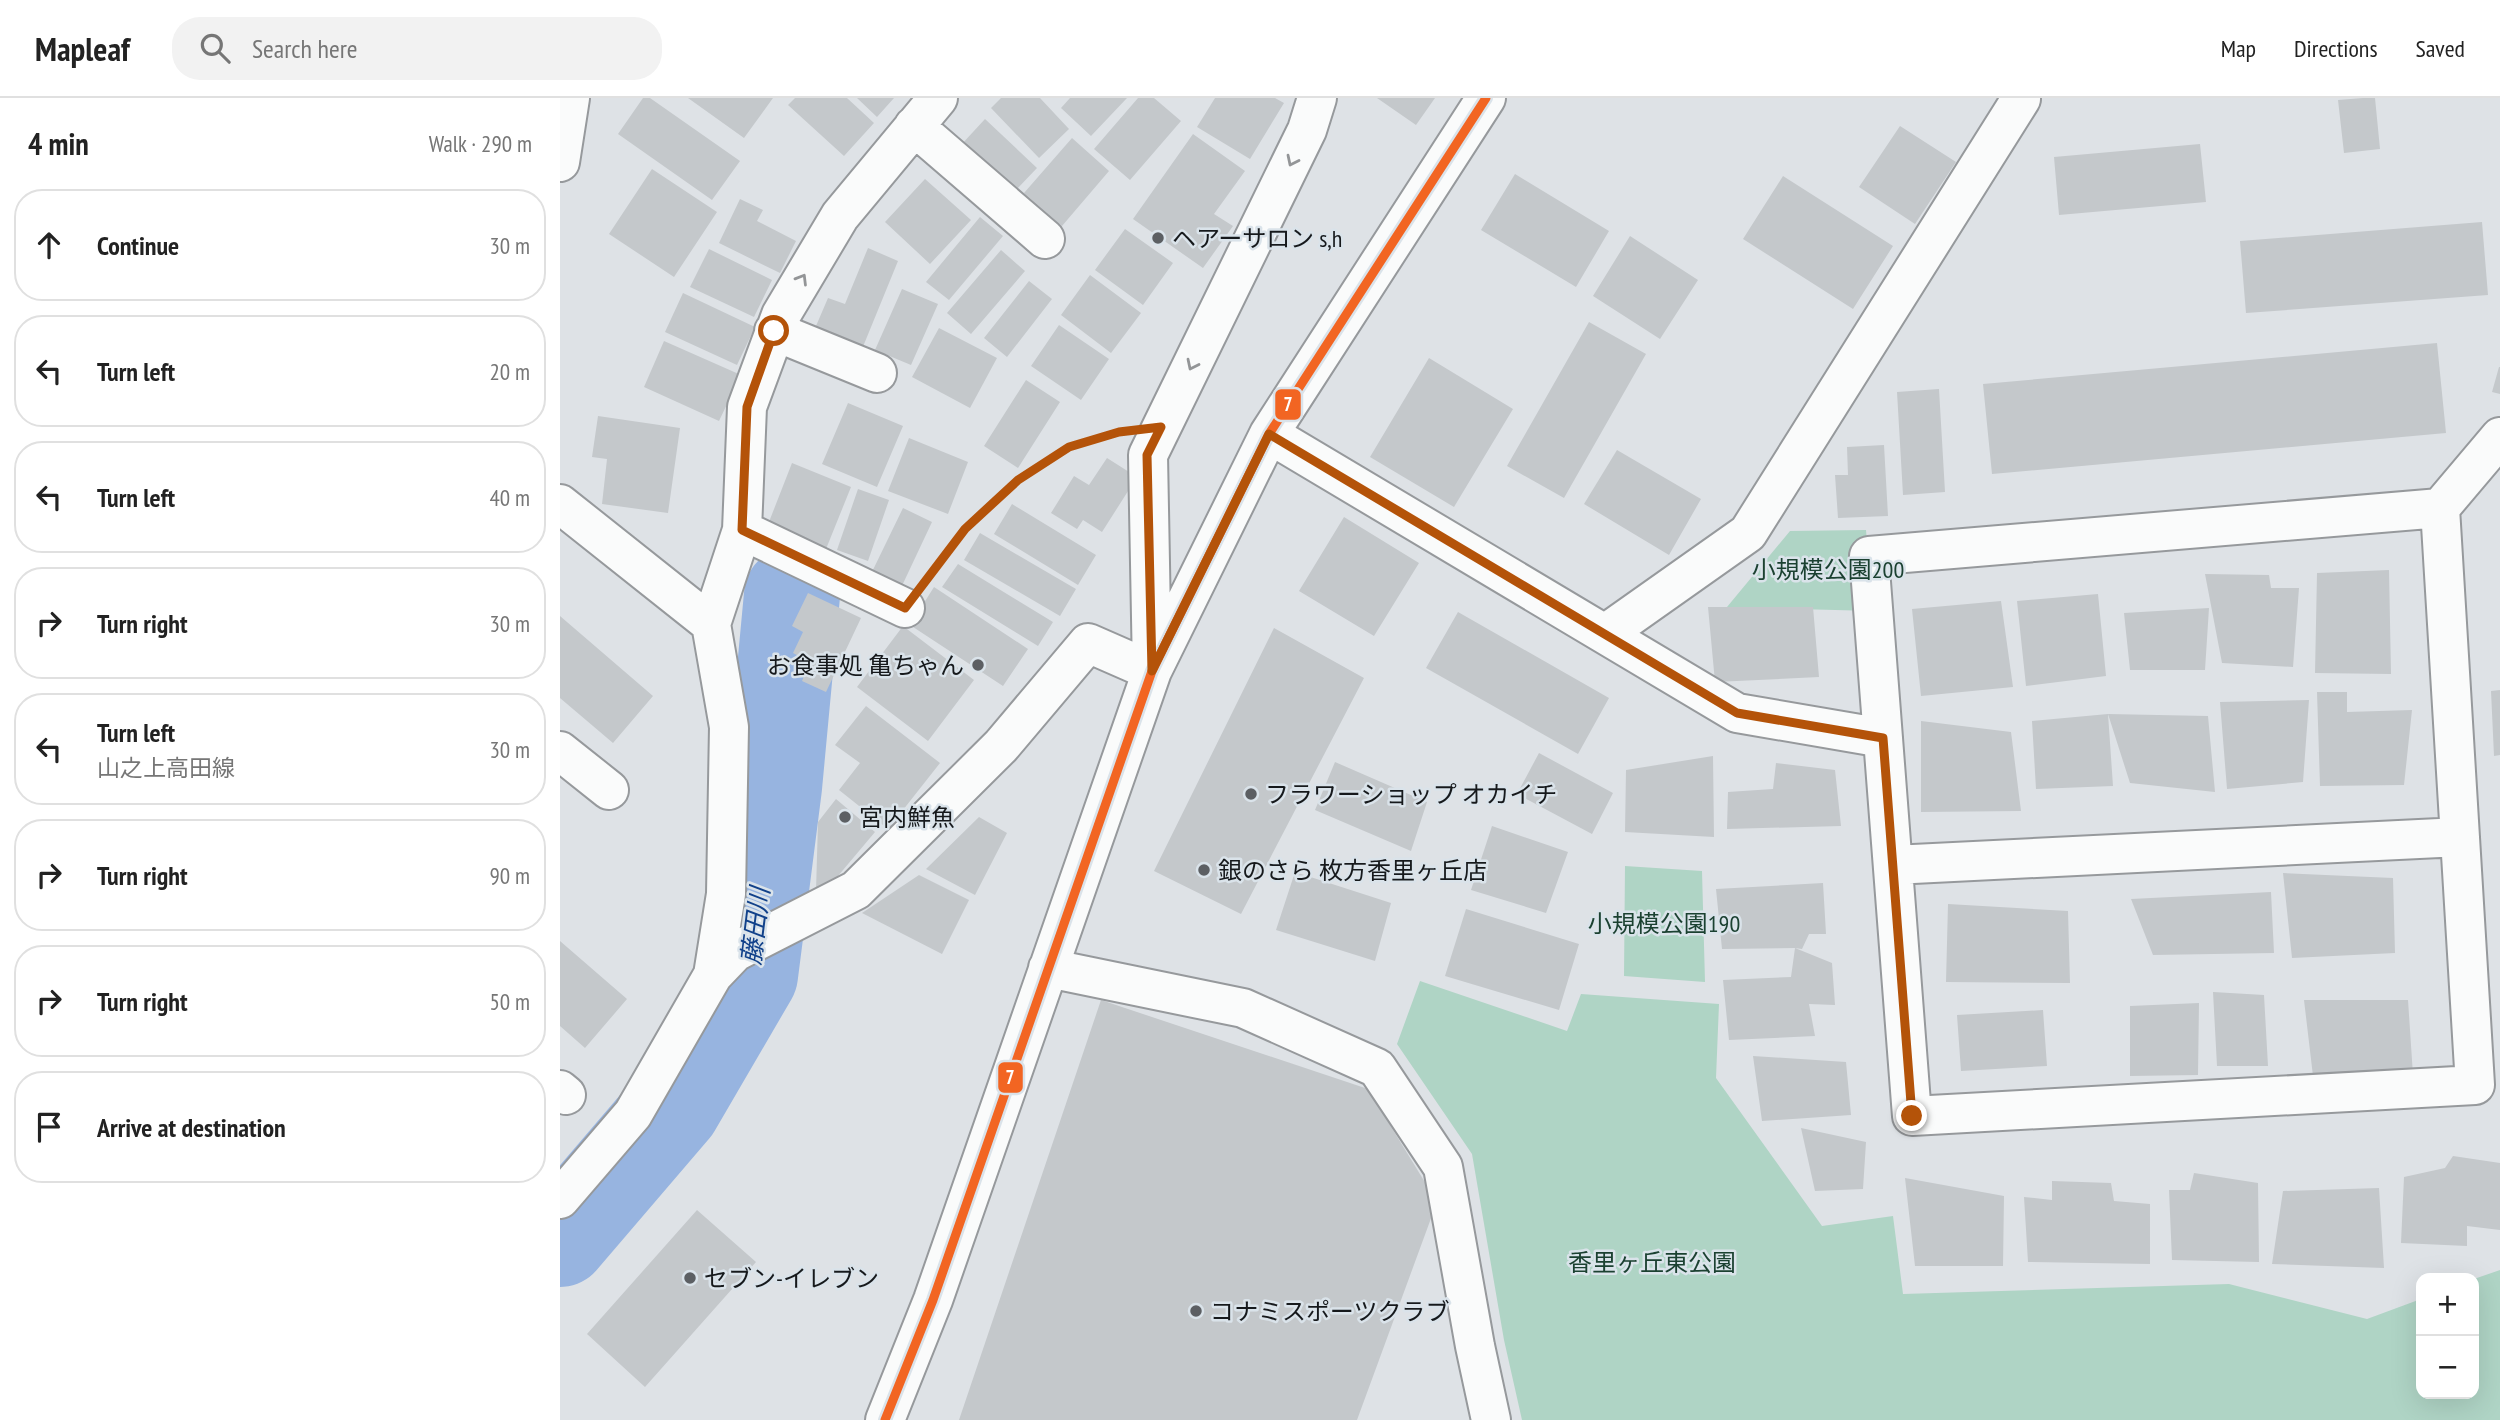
<!DOCTYPE html>
<html lang="en">
<head>
<meta charset="utf-8">
<style>
	:root { --surface:#fff; --page:#f2f2f2; --text:#222; --muted:#767676; --line:#e0e0e0 }
	body { margin:0; font-family:"PT Sans Narrow","Noto Sans JP",sans-serif; background:var(--page); color:var(--text) }
	.controls { position:absolute; right:21px; bottom:21px; display:grid; overflow:hidden; border-radius:14px; box-shadow:0 7px 28px #0002 }
	.controls button { width:63px; height:63px; display:grid; place-items:center; padding:0; border:0; border-bottom:2px solid var(--line); background:var(--surface); color:var(--text); font:35px sans-serif }
	.stop { position:absolute; width:21px; height:21px; margin:-16px; border:5px solid #b45309; border-radius:50%; background:#fff }
	.stop.end { background:#b45309; border-color:#fff; box-shadow:0 2px 7px #0008 }
	.list { margin:0; padding:0; list-style:none }
	h2 { display:flex; justify-content:space-between; align-items:center; height:91px; margin:0; padding:0 28px; font-size:30px }
	h2 small { font-size:23px; font-weight:400; color:var(--muted) }
	.list li { display:grid; grid-template-columns:46px 1fr auto; gap:21px; align-items:center; box-sizing:border-box; height:112px; margin:0 14px 14px; padding:0 14px; border:2px solid var(--line); border-radius:28px }
	.list b { display:block; font-size:26px; white-space:nowrap }
	.list p { margin:0; font-size:23px; white-space:nowrap; color:var(--muted) }
	.list em { font-size:23px; font-style:normal; color:var(--muted) }
	.icon { flex:none; width:38px; height:38px; fill:none; stroke:currentColor; stroke-width:2; stroke-linecap:round; stroke-linejoin:round }
	.map { position:relative; flex:none; width:1940px; height:1322px; overflow:hidden }
	header { display:flex; align-items:center; gap:42px; box-sizing:border-box; height:98px; padding:0 35px; background:var(--surface); border-bottom:2px solid var(--line) }
	header strong { font-size:33px }
	nav { display:flex; gap:38px; margin-inline-start:auto; font-size:24px }
	.search { width:490px; height:63px; background:var(--page); display:flex; align-items:center; gap:18px; box-sizing:border-box; padding:0 24px; border-radius:28px; color:var(--muted); font-size:26px }
	main { display:flex }
	aside { flex:1; background:var(--surface) }
	.map>svg:first-child { display:block }
	.green { fill:#afd4c5 }
	.lines { fill:none; stroke-linecap:round; stroke-linejoin:round }
	.river { stroke:#97b4e0; stroke-width:96 }
	.building { fill:#c4c8cb }
	.minor-casing { stroke:#96999c; stroke-width:42 }
	.path { stroke:#bfc1c2; stroke-width:4.5; stroke-dasharray:5 3.5; stroke-linecap:butt }
	.minor { stroke:#fafbfb; stroke-width:38 }
	.bus-1-casing { stroke:#dae3ea; stroke-width:14 }
	.bus-1 { stroke:#f26522; stroke-width:9 }
	.oneway { stroke:#939597 }
	.route { stroke:#b45309; stroke-width:9 }
	.poi-dot { fill:#5c5f63; stroke:#dae3ea; stroke-width:2.5 }
	.labels { text-anchor:middle; dominant-baseline:central; stroke-width:5; stroke-linejoin:round; paint-order:stroke }
	.poi-label { font-size:24px; fill:#16191c; stroke:#dae3ea; text-anchor:start }
	.park-label { font-size:24px; fill:#1b4131; stroke:#dae3ea }
	.water-label { font-size:26px; font-style:italic; fill:#11418a; stroke:#dae3ea }
	.line-badge { stroke:#dae3ea; stroke-width:2.5 }
	.badge-label { font-size:19px; text-anchor:middle; font-weight:bold; fill:#fff }
</style>
</head>
<body>
<header>
<strong>Mapleaf</strong>
<div class="search"><svg class="icon" aria-label="search" viewBox="0 0 24 24"><circle cx="10" cy="10" r="6"/><path d="M15 15l6 6"/></svg>Search here</div>
<nav><a>Map</a><a>Directions</a><a>Saved</a></nav>
</header>
<main>
<aside>
<h2>4 min<small>Walk · 290 m</small></h2>
<ul class="list">
<li><svg class="icon" aria-label="ahead" viewBox="0 0 24 24"><path d="M12 20V5M6 11l6-6 6 6"/></svg><div><b>Continue</b></div><em>30 m</em></li>
<li><svg class="icon" aria-label="left" viewBox="0 0 24 24"><path d="M17 20v-9H6M10 6l-5 5 5 5"/></svg><div><b>Turn left</b></div><em>20 m</em></li>
<li><svg class="icon" aria-label="left" viewBox="0 0 24 24"><path d="M17 20v-9H6M10 6l-5 5 5 5"/></svg><div><b>Turn left</b></div><em>40 m</em></li>
<li><svg class="icon" aria-label="right" viewBox="0 0 24 24"><path d="M7 20v-9h11M14 6l5 5-5 5"/></svg><div><b>Turn right</b></div><em>30 m</em></li>
<li><svg class="icon" aria-label="left" viewBox="0 0 24 24"><path d="M17 20v-9H6M10 6l-5 5 5 5"/></svg><div><b>Turn left</b><p>山之上高田線</p></div><em>30 m</em></li>
<li><svg class="icon" aria-label="right" viewBox="0 0 24 24"><path d="M7 20v-9h11M14 6l5 5-5 5"/></svg><div><b>Turn right</b></div><em>90 m</em></li>
<li><svg class="icon" aria-label="right" viewBox="0 0 24 24"><path d="M7 20v-9h11M14 6l5 5-5 5"/></svg><div><b>Turn right</b></div><em>50 m</em></li>
<li><svg class="icon" aria-label="arrive" viewBox="0 0 24 24"><path d="M6 21V4h12l-3 4 3 4H6"/></svg><div><b>Arrive at destination</b></div></li>
</ul>
</aside>
<div class="map">
<svg width="1940" height="1322" viewBox="0 0 1940 1322">
	<rect width="100%" height="100%" fill="#dee2e6"/>
	<path class="green" d="M1306,432L1313,513L1167,509L1230,433Z
		M1065,768L1142,773L1145,884L1064,878Z
		M860,883L1007,933L1021,896L1159,906L1156,980L1262,1128L1333,1118L1343,1196L1669,1186L1807,1221L1861,1201V1296H1914V1181L1940,1172V1322H962L944,1242L912,1056L837,946Z"/>
	<g class="lines">
		<path class="river" d="M0,1141L113,1009L190,877L214,689L232,497"/>
	</g>
	<path class="building" d="M83,0H90L180,63L152,102L58,36Z
		M128,0H213L184,40Z
		M235,0H287L314,25L284,58L228,7Z
		M297,0H334L317,19Z
		M441,0H480L509,31L479,60L431,10Z
		M510,0H567L531,38L501,10Z
		M578,0H594L621,23L570,82L534,51Z
		M655,0H715L724,5L690,61L637,29Z
		M817,0H875L856,27Z
		M1803,0H1815L1820,51L1784,55L1778,2Z
		M425,21L477,70L453,95L401,47Z
		M1340,28L1396,64L1355,126L1299,89Z
		M633,36L685,73L654,116L673,128L643,170L573,121Z
		M512,40L549,73L502,128L464,95Z
		M1640,46L1646,104L1499,117L1494,59Z
		M92,71L157,114L114,179L49,136Z
		M955,76L1049,133L1016,189L921,132Z
		M1223,78L1333,148L1293,211L1183,141Z
		M365,81L411,122L370,166L325,124Z
		M180,101L203,112L197,123L236,143L220,175L159,145Z
		M420,119L443,138L389,202L366,184Z
		M1922,124L1928,197L1686,215L1680,143Z
		M565,131L613,165L583,207L535,172Z
		M1070,138L1138,182L1100,241L1033,198Z
		M308,150L338,163L300,256L253,235L268,200L285,206Z
		M149,151L212,182L194,219L130,189Z
		M441,152L465,173L411,236L387,215Z
		M530,177L581,215L551,255L501,217Z
		M469,183L492,201L447,259L424,240Z
		M342,191L378,206L351,267L315,252Z
		M123,195L195,229L177,267L105,234Z
		M1029,224L1086,256L1004,400L947,368Z
		M499,227L549,261L521,302L471,268Z
		M379,230L437,260L410,310L352,279Z
		M104,243L181,277L159,323L84,289Z
		M1877,245L1886,335L1432,376L1423,286Z
		M869,260L953,311L894,409L810,359Z
		M1939,269H1940V296L1932,294Z
		M466,282L500,304L458,370L424,348Z
		M1379,291L1385,394L1343,397L1337,294Z
		M288,305L343,328L317,389L262,366Z
		M38,318L120,330L108,415L42,406L47,361L32,359Z
		M349,340L408,364L388,416L328,393Z
		M1324,347L1328,418L1278,420L1275,377H1288L1287,349Z
		M1057,352L1141,401L1109,457L1024,406Z
		M547,360L577,379L542,434L523,422L517,431L491,415L514,378L529,387Z
		M232,365L291,389L266,451L207,429Z
		M298,391L329,402L308,463L277,452Z
		M452,406L536,457L518,487L434,436Z
		M343,410L372,424L340,492L310,478Z
		M784,419L859,465L814,538L739,493Z
		M420,435L516,491L500,518L404,462Z
		M398,466L493,524L478,548L382,489Z
		M1829,472L1831,576L1755,575L1757,475Z
		M1645,476L1709,477L1711,490H1739L1733,569L1662,565Z
		M374,489L468,551L443,588L350,527Z
		M248,495L301,520L266,594L242,583L250,564L233,555L243,534L232,528Z
		M1538,496L1546,578L1466,588L1457,503Z
		M1441,503L1453,589L1361,598L1352,511Z
		M1148,509H1253L1259,579L1155,584Z
		M1649,510L1645,572H1570L1564,515Z
		M898,514L1049,600L1018,656L866,570Z
		M0,518L93,598L53,645L0,600Z
		M343,528L414,582L368,643L297,589Z
		M714,530L804,580L681,816L594,773Z
		M1940,592V657L1934,658L1931,593Z
		M1757,594H1787V614L1852,612L1844,687L1760,688Z
		M1749,602L1743,684L1667,691L1660,604Z
		M306,608L380,665L328,731L279,692L300,665L275,647Z
		M1548,616L1553,688L1476,691L1472,623Z
		M1548,616L1648,618L1655,694L1570,685Z
		M1361,623L1451,634L1461,713L1361,714Z
		M979,655L1053,695L1032,736L957,696Z
		M1153,658L1154,739L1065,734L1066,672Z
		M775,664L867,704L851,753L755,712Z
		M1216,665L1275,672L1281,728L1167,731L1168,694L1213,691Z
		M276,701L315,734L262,797L256,793L258,724Z
		M419,719L447,735L415,797L366,771Z
		M932,728L1008,754L986,815L911,792Z
		M735,774L831,805L815,863L716,832Z
		M1723,775L1833,780L1835,855L1732,860Z
		M359,777L409,802L382,856L302,815Z
		M1263,785L1266,836H1249L1242,851L1235,850L1272,865L1275,907L1249,906L1255,938L1169,942L1163,882L1231,879L1235,850L1162,851L1156,791Z
		M1711,794L1714,855L1593,857L1571,801Z
		M1388,806L1508,813L1510,885L1386,884Z
		M906,811L1019,846L999,912L885,878Z
		M0,843L67,901L25,950L0,928Z
		M1653,894L1704,897L1708,968H1657Z
		M541,902L808,991L877,1104L797,1322H399Z
		M1744,902H1848L1853,977L1753,978Z
		M1639,905L1638,977L1570,978V908Z
		M1483,912L1487,968L1401,973L1397,917Z
		M1193,958L1286,964L1291,1017L1202,1023Z
		M1241,1030L1306,1044L1303,1091L1255,1093Z
		M1893,1058L1940,1065V1132L1907,1128V1148L1841,1145L1844,1079L1885,1070Z
		M1634,1075L1698,1085L1699,1164L1612,1162L1609,1092H1630Z
		M1345,1080L1444,1098L1443,1168H1355Z
		M1492,1083L1551,1085L1554,1103L1590,1106V1166L1468,1164L1464,1099L1492,1102Z
		M1819,1090L1824,1170L1712,1166L1723,1093Z
		M137,1112L196,1164L85,1289L27,1236Z"/>
	<g class="lines">
		<defs>
			<path id="minor" d="M354,28L485,141
				M0,64L10,0
				M214,233L317,275
				M709,336L1177,615L1323,640
				M0,406L151,526L169,629L166,796L153,877L73,1016L0,1101
				M1880,410L1915,987L1352,1018L1309,458Z
				M1880,410L1940,339
				M182,432L345,510
				M151,526L182,432L187,309L221,217L280,118L378,0
				M1045,536L1188,435L1461,1
				M0,653L49,692
				M1333,767L1900,739
				M488,870L683,910L817,970L883,1069L915,1248L931,1322
				M153,877L175,854L296,792L441,648L528,545L592,573L588,357L747,32L757,0
				M0,992L6,997
				M325,1322L373,1202L592,573L709,336L926,0"/>
		</defs>
		<use href="#minor" class="minor-casing"/>
		<path class="path" d="M373,473L405,431L459,382L509,349L544,338"/>
		<use href="#minor" class="minor"/>
		<defs>
			<path id="bus-1" d="M325,1322L373,1202L592,573L709,336L926,0"/>
		</defs>
		<use href="#bus-1" class="bus-1-casing"/>
		<use href="#bus-1" class="bus-1"/>
	</g>
	<defs><path id="oneway-chevron" d="M-2-3.5L2.5 0L-2 3.5" fill="none" stroke-width="1.6" stroke-linecap="round" stroke-linejoin="round" transform="scale(1.75)"/></defs>
	<g class="oneway">
		<use href="#oneway-chevron" transform="translate(732 63) rotate(116)"/>
		<use href="#oneway-chevron" transform="translate(242 181) rotate(-59)"/>
		<use href="#oneway-chevron" transform="translate(632 267) rotate(116)"/>
	</g>
	<g class="lines">
		<path class="route" d="M214,233L187,309L182,432L345,510L405,431L458,382L509,349L559,334L601,329L587,357L592,573L709,336L1177,615L1323,640L1352,1018"/>
	</g>
	<g class="poi-dot">
		<circle cx="598" cy="140" r="7"/>
		<circle cx="418" cy="567" r="7"/>
		<circle cx="691" cy="696" r="7"/>
		<circle cx="285" cy="719" r="7"/>
		<circle cx="644" cy="772" r="7"/>
		<circle cx="130" cy="1180" r="7"/>
		<circle cx="636" cy="1213" r="7"/>
	</g>
	<g class="labels">
		<g class="poi-label">
			<text x="612" y="140">ヘアーサロン s,h</text>
			<text x="404" y="567" text-anchor="end">お食事処 亀ちゃん</text>
			<text x="705" y="696">フラワーショップ オカイチ</text>
			<text x="299" y="719">宮内鮮魚</text>
			<text x="658" y="772">銀のさら 枚方香里ヶ丘店</text>
			<text x="144" y="1180">セブン-イレブン</text>
			<text x="650" y="1213">コナミスポーツクラブ</text>
		</g>
		<g class="park-label">
			<text x="1268" y="471">小規模公園200</text>
			<text x="1104" y="825">小規模公園190</text>
			<text x="1092" y="1164">香里ヶ丘東公園</text>
		</g>
		<g class="water-label">
			<text transform="translate(195 828) rotate(-83)">藤田川</text>
		</g>
	</g>
	<g class="line-badge">
		<rect x="714" y="290" width="28" height="33" rx="7" fill="#f26522"/>
		<rect x="437" y="963" width="27" height="33" rx="7" fill="#f26522"/>
	</g>
	<g class="badge-label">
		<text x="728" y="313">7</text>
		<text x="450" y="986">7</text>
	</g>
</svg>
<div class="controls">
<button>+</button>
<button>−</button>
</div>
<div class="stop" style="left:214px;top:233px"></div>
<div class="stop end" style="left:1352px;top:1018px"></div>
</div>
</main>
</body>
</html>
